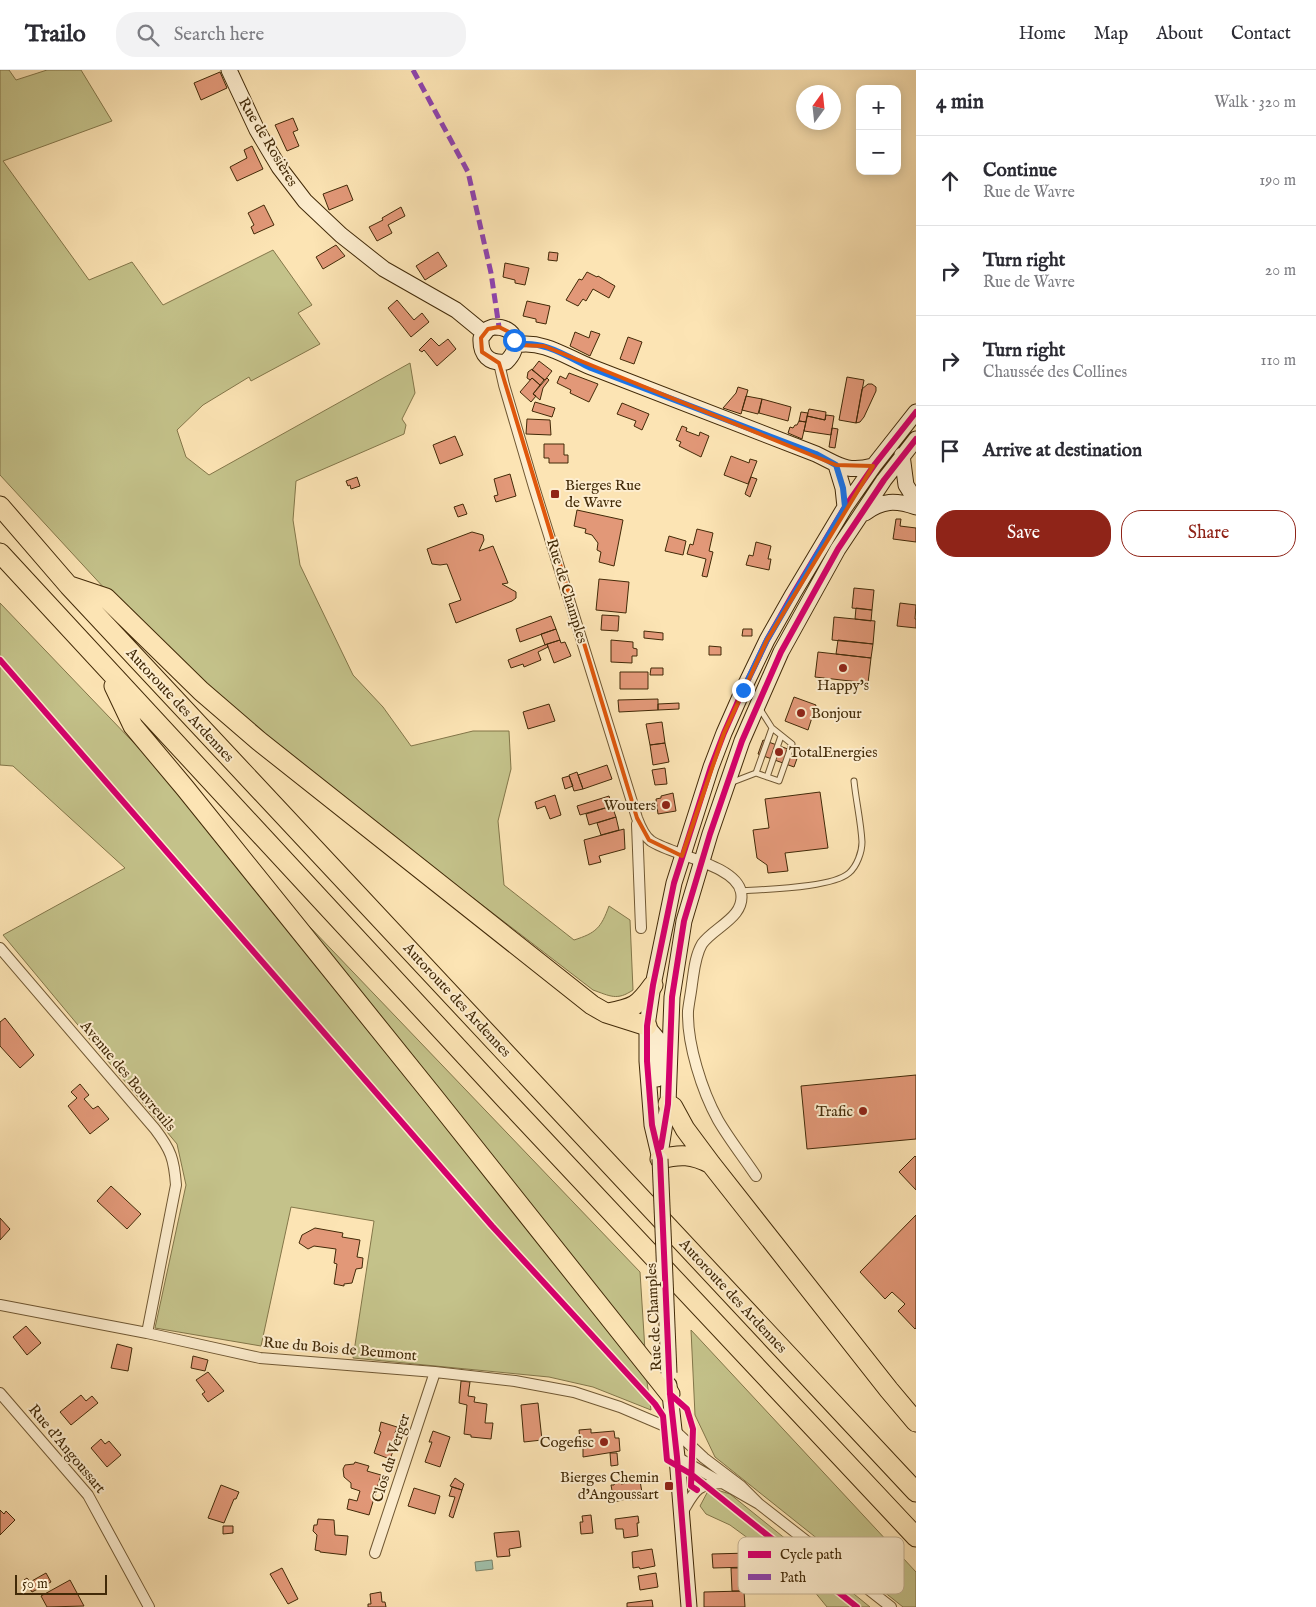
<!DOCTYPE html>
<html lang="en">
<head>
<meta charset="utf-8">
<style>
	:root { --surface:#fff; --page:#f2f2f3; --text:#2b2b33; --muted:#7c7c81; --line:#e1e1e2; --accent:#8f2418 }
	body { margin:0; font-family:"IM FELL English",serif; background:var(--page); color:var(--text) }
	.controls { position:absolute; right:15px; top:15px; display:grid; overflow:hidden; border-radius:10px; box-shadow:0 2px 12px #0003 }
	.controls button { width:45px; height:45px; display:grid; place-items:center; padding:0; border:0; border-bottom:1px solid var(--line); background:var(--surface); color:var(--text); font:25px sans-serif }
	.compass { position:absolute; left:796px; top:15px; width:45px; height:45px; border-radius:50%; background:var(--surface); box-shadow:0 2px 12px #0003; rotate:15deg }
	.scale { position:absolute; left:15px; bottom:12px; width:92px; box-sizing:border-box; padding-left:5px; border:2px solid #422a08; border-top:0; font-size:14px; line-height:18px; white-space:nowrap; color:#422a08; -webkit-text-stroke:4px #fdedce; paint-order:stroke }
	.stop { position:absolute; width:15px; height:15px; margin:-11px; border:4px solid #1a73e8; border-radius:50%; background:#fff }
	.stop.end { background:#1a73e8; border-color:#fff; box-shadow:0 1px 5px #0008 }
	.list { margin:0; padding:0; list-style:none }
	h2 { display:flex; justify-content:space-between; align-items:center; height:65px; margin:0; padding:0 20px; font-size:21px }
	h2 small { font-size:16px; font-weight:400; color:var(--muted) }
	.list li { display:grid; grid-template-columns:32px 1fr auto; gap:15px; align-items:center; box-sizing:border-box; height:90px; padding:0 20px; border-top:1px solid var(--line) }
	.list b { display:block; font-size:19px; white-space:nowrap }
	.list p { margin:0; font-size:16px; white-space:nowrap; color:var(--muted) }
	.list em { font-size:16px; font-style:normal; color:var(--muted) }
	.actions { display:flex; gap:10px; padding:15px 20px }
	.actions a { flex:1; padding:11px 0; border:1px solid var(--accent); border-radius:20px; text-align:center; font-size:18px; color:var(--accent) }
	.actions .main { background:var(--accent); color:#fff }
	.icon { flex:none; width:28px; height:28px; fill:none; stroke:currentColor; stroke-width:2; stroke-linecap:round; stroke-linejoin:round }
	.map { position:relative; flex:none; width:916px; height:1537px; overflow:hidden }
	header { display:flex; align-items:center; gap:30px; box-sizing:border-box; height:70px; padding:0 25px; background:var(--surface); border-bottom:1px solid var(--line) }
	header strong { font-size:24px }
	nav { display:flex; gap:28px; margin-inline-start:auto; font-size:18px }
	.search { width:350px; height:45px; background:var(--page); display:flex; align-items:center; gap:12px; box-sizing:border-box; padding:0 18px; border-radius:20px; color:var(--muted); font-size:19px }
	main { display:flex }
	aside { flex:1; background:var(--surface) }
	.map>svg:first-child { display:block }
	.green { fill:#c4c28a; stroke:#837649 }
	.water { fill:#a0bfa9; stroke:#7a8369 }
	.building { fill:#e29878; stroke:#422a08 }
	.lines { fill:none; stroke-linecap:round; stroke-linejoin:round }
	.lane-casing { stroke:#705833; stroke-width:7 }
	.street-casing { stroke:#705833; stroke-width:12 }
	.secondary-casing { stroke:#422a08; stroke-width:17 }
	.highway-casing { stroke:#422a08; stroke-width:21 }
	.lane { stroke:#fdedce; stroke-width:5 }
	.street { stroke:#fdedce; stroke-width:10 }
	.secondary { stroke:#fdedce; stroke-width:15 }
	.highway { stroke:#fce4b4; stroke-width:19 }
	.secondary-bridge-casing { stroke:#422a08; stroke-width:17; stroke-linecap:butt }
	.secondary-bridge { stroke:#fdedce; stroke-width:15 }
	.quiet { stroke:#8e44ad; stroke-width:5; stroke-dasharray:10 5; stroke-linecap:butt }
	.cycleway-casing { stroke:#fdedce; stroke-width:9 }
	.cycleway { stroke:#d6006c; stroke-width:6 }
	.route { stroke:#1a73e8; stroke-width:6 }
	.marked { fill:none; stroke:#e0570c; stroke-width:4; stroke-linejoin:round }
	.poi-dot { fill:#8f2418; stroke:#fdedce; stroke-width:2 }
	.labels { text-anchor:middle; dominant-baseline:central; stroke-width:4; stroke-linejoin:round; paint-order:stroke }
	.street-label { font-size:15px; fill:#422a08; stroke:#fdedce }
	.poi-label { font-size:15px; fill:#422a08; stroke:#fdedce; text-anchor:end }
	.key { fill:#fdedce; stroke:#c5b293; stroke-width:1 }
	.key-label { font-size:14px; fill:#422a08 }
</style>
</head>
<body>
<header>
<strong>Trailo</strong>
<div class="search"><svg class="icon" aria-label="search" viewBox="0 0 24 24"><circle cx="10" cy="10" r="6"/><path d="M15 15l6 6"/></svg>Search here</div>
<nav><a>Home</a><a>Map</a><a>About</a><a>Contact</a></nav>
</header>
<main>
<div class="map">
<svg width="916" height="1537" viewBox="0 0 916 1537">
	<rect width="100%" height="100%" fill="#fce4b4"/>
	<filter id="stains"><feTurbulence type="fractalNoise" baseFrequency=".004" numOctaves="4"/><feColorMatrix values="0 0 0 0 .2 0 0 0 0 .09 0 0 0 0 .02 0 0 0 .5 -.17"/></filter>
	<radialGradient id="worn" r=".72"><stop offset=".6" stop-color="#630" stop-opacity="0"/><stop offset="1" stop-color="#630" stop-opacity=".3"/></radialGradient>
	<path class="green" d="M0,0H9L16,10L47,0H81L112,51L3,91L89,210L132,192L163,235L273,180L312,235L298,243L320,274L251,311L249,307L203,335L177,360L186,387L209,405L410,293L415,323L402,349L406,355L404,364L296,411L293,450L300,495L353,605L383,637L411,676L473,661H509L511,699L498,751L504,815L574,870C596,863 601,858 609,836L630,850L633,920C617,931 610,926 593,920L313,705L141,558L0,405Z
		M0,533L640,1202L647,1312L651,1340L593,1317L549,1307L353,1288L374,1151L291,1137L261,1276L155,1258L186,1115L177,1074L3,865L125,798L13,696L0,695Z
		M691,1260L916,1502V1537H903L715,1387L695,1345Z
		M714,1419L730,1424L870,1537H827L805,1510L730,1455L706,1444L700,1436L708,1421Z"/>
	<path class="water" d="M492,1490L493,1499L476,1501L475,1492Z"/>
	<path class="building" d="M220,2L227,18L201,30L194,13Z
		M293,48L298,60L293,62L299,76L287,81L275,55Z
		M252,76L263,99L237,111L230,97L247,88L244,80Z
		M347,115L353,130L329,140L323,124Z
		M264,135L274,155L254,164L251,157L254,155L248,143Z
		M401,137L405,146L388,155L392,163L377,171L369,157L383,150L382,148Z
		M336,175L345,186L323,199L316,187Z
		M438,182L447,196L425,210L416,196Z
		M549,182L558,183L557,191L548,190Z
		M505,193L529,198L525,215L515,213V210L503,207Z
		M587,202L597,207L598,206L615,216L609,228L593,219L586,231L583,229L578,236L566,230L579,209L582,210Z
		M397,230L414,250L422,243L429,252L411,267L388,238Z
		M527,231L550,236L546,254L536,252V249L523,246Z
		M591,261L600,264L590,286L570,276L575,262L589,268Z
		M628,267L642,272L634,294L620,289Z
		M431,268L439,276L448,269L456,279L437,296L424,280L422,282L419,280Z
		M539,291L552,301L545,310L532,300Z
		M532,299L544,310L540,315L532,308L530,310L527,308L528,302Z
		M569,303L598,314L589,332L570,323L571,320L557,313L560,306L566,309Z
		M847,307L864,310L856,353L839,350Z
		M532,308L540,315L533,324L536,326L531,332L520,322Z
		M547,308L549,310L543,318L540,330L533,324Z
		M868,314H872L876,317V321L864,347L860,352L856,353L862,319Z
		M738,317L748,320L741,344L723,338L736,323Z
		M746,326L762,329L758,344L742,340Z
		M762,329L791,337L788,351L759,343Z
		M535,332L555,338L552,347L532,341Z
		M622,333L649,344L642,360L634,356L636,351L617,344Z
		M809,339L826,342L825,350L807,346Z
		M801,342L808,343L806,352L799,351Z
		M826,345L834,346L831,365L804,361L807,346L825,350Z
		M527,349L550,350L551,365L526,364Z
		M799,351L806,352L802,369L788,363L790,357L793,358L795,355H797Z
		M682,356L687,358L686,361L699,366L700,362L709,366L701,387L679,376L681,372L676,370Z
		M832,358L838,359L835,378L829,377Z
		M455,366L463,385L440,394L433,375Z
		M544,374H564V385H568V393H549V388H544Z
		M731,386L749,393L750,389L757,391L748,414L724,405Z
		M510,404L516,426L496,432L494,426L498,425L494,409Z
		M357,407L360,416L351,419L350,415L348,416L346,411Z
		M751,407L757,409L750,427L745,424Z
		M463,434L467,444L458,447L454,437Z
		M577,440L623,450L614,496L599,492L601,482L597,480L598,473L592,465L585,463L586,459L574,456Z
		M896,449H901L900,456L916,458V472L893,469Z
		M697,459L713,463L709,481L713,482L707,507L702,506L706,489L687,484L690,474L693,475Z
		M472,462L483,465L484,470L479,481L493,476L508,513L502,514L516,522V528L512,531L456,553L449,534L461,530L447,494L440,495L432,494L427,479Z
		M669,466L686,471L683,485L665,481Z
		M756,472L771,476L768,489H771L769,500L746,495L749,485L753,486Z
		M599,509L629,512L626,543L596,540Z
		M854,518L874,520L872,540L852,538Z
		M900,533L916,535L915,549H916V558L897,556Z
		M856,538L872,540L871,551L855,549Z
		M602,545L619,546L618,561L601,560Z
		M551,546L556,559L520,572L516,559Z
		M834,547L875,551L873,574L832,570Z
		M556,559L560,570L545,575L541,564Z
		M743,559H752V566H742Z
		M644,561L663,563V570L644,568Z
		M560,570L561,573L565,572L571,586L554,593L547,574Z
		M611,570L633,572V578L637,579V586H632V593L611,592Z
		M838,570L873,574L871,588L836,584Z
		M547,574L548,577L538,582L541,590L524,597L523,594L511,598L508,590Z
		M709,576L721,577V585H709Z
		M818,582L871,588L868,613L815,607Z
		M651,598H663V605H650Z
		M620,602H648V619H620Z
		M794,627L816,635L808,660L785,651Z
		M658,629V640L619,642L618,630Z
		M679,633V639L658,640V634Z
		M549,634L555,651L528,659L523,642Z
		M662,652L665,673L650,675L646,654Z
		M763,670L799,683L794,697L758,684Z
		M665,673L669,692L653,695L650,675Z
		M607,695L612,709L583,719L578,705Z
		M665,698L667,714L655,715L652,700Z
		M577,702L583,719L574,721L569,705Z
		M569,706L573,716L565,719L562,708Z
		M820,722L828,778L785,783L788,801L768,803L767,795L757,788L753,760L769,758L765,729Z
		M673,723L676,741L658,744L656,729L661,728V726Z
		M555,725L561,745L550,749L545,736L537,739L535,732Z
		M609,726L612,736L580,745L577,736Z
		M612,736L616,747L589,755L586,744Z
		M616,747L619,760L601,765L597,753Z
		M624,759L625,779L599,786L601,792L589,795L584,770Z
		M5,948L34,985L20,998L0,976V952Z
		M916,1005V1069L807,1079L801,1016Z
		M80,1014L89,1025L84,1029L93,1039L98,1036L109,1049L90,1064L68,1036L77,1028L71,1022Z
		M915,1086L916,1087V1120L899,1102Z
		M111,1116L141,1144L127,1159L97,1131Z
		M916,1145V1258L915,1259L898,1241L905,1234L892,1222L885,1229L860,1202Z
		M0,1148L10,1159L0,1170Z
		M315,1158L343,1163L342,1167L360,1170L357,1187L363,1188L362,1198L356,1199L352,1213L344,1214V1216L334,1214L337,1194L334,1193L336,1179L314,1176L308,1179L299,1173L302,1165Z
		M26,1256L41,1273L27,1285L13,1267Z
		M117,1274L132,1278L128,1301L111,1298Z
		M193,1286L208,1290L205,1301L191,1298Z
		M208,1302L224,1321L208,1332L202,1324L205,1322L196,1310Z
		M461,1311L470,1312L468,1326L475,1327L474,1332L487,1334L485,1353H493L491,1369L471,1367V1365L464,1364L467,1335L459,1333Z
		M81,1325L86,1331L92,1326L98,1333L71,1355L60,1342Z
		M538,1333L542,1370L524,1372L521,1335Z
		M381,1352L397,1357L395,1363L398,1364L397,1371L390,1389L374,1383L381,1362L379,1361Z
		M591,1359V1363L614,1361L615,1368H619L620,1381L583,1387V1370H580L579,1360Z
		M433,1361L450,1367L440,1397L425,1392L432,1372H429Z
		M101,1369L105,1374L109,1371L121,1385L107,1397L91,1378Z
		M610,1383H617L618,1395L611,1396Z
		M355,1392L369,1396L367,1401L381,1405L369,1445L347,1439L349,1429L357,1431L360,1421L351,1418V1413L344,1407L343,1399L345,1395L354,1394Z
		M455,1408L464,1414L462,1420L450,1416Z
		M640,1411L643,1428L630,1430V1428L614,1432L611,1415H614L615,1412H620L621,1414Z
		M221,1415L239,1422L236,1429H234L224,1453L208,1448Z
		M452,1417L462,1420L453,1448L449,1446L455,1427L449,1426Z
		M414,1418L440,1426L435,1444L408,1436Z
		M0,1440L4,1444L6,1441L15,1450L0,1465Z
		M591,1445L593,1463L581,1464L580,1452H583L582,1446Z
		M638,1446L639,1453H637L638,1466L624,1468L623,1459H616L615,1449Z
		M318,1449L334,1450L335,1465L348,1466L346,1485L320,1482V1481L315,1480L317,1465L313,1461L314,1455H317Z
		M223,1456H233V1463L223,1464Z
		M519,1461L521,1477L509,1479L510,1486L497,1487L494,1463Z
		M652,1479L655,1496L640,1499L639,1497L633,1498L632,1482Z
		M749,1483L750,1497L713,1498L712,1484Z
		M282,1498L298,1529L288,1534L270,1504Z
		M731,1498H740L741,1521H732Z
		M46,1503L51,1512L32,1522L24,1510L27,1508L30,1512Z
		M656,1503L658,1517L640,1520L638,1506Z
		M70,1510L84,1536L47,1537L41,1526Z
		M744,1521L745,1537H704V1522Z
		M381,1522L382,1532H385L386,1537H368V1534H371L370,1524Z
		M652,1530L653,1537H627V1533Z"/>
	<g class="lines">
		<defs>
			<path id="lane" d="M756,703L779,711L792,674L772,658
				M767,707L781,666
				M730,713L756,703L772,658L760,639
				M741,821C765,819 832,818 849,803C857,796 862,782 862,772C861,752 856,731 854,711"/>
			<path id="street" d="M499,293L504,315L534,417L637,748C640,756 644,766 651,771C672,785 736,795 741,822C746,847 714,857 702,874C695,886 694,901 692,914C691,923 689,932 688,941C687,974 702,1021 718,1050C729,1069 744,1088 756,1106
				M637,754L641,858
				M0,878L155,1059C171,1080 174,1089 176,1115L147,1263
				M0,1235L147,1263L260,1288L435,1302L515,1311L574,1322L620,1337L674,1360L704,1388L741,1416L759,1434
				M0,1323L88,1425L149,1537
				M677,1387L759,1434L891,1537
				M682,1443C695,1421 696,1414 723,1413
				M375,1483L435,1302"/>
			<path id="secondary" d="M229,0L257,60L279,97L305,131L341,165L384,199L456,240L484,263
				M493,257C517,256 522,277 506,292C489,294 480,285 481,268L488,259Z
				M516,275C544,270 566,287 591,297L816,384C839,395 846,403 873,396
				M902,385L906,415L916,431
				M836,395L843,418L845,437
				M865,443C882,430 896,430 916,437
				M647,956L657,968L658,974L657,1009
				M661,1078L668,1034L672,927L684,851L710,764L742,671L781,582L838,479L884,410L916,369
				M660,1089L652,1055L647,991V956L653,915L674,813L711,697L724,663L743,620L767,570L793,524L845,437L875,394L916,342
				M669,1315L677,1387L689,1537"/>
			<path id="highway" d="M0,436L69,516L916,1422
				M0,483L507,1031L916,1467
				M70,516L106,528L201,621L259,671L592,935L606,943L647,956
				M114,616L133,656L185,718L433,1026L670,1324
				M608,943C634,938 638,936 653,915
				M668,1034L673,1037L685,1059L711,1094L889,1320L916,1352
				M660,1089C680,1084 692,1084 711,1094"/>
		</defs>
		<use href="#lane" class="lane-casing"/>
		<use href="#street" class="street-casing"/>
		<use href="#secondary" class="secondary-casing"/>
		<use href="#highway" class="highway-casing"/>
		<use href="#lane" class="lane"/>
		<use href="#street" class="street"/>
		<use href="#secondary" class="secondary"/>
		<use href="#highway" class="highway"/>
		<defs>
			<path id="secondary-bridge" d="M660,1089L669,1303"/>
		</defs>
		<use href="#secondary-bridge" class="secondary-bridge-casing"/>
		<use href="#secondary-bridge" class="secondary-bridge"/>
		<path class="quiet" d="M413,0L468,102L491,203L499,257"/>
		<defs>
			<path id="cycleway" d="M0,590L492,1156L655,1334L663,1346L667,1390L691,1404L857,1537
				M661,1077L668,1034L672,927L684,851L710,764L742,671L781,582L838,479L884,410L916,369
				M670,1324L687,1339L693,1359L691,1416L697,1420
				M689,1537L677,1387L670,1324L660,1089L652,1055L647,991V956L653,915L674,813L711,697L724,663L743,620L767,570L793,524L845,437L875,394L916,342"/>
		</defs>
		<use href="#cycleway" class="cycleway-casing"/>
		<use href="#cycleway" class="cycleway"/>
	</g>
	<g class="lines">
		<path class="route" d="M514,270L516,275C544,270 566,286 591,298L816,384L836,395L843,418L845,437L767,570L743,620"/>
	</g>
	<path class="marked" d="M499,257L509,262L517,275L544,276L836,395L873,396L767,570L724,663L682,786L649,770L637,748L499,293L482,282L481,268L488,259Z"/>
	<g class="poi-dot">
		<rect x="550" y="419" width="10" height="10" rx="2.5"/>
		<circle cx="843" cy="598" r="5"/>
		<circle cx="801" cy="643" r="5"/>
		<circle cx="779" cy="682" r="5"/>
		<circle cx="666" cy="735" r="5"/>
		<circle cx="863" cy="1041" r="5"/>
		<circle cx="604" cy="1372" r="5"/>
		<rect x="664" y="1411" width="10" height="10" rx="2.5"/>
	</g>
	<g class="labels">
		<g class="street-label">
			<text transform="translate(268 72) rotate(59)">Rue de Rosières</text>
			<text transform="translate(567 521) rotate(73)">Rue de Champles</text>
			<text transform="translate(180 635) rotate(47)">Autoroute des Ardennes</text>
			<text transform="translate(457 930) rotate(47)">Autoroute des Ardennes</text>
			<text transform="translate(128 1006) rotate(50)">Avenue des Bouvreuils</text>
			<text transform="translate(733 1226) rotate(47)">Autoroute des Ardennes</text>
			<text transform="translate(654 1247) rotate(-93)">Rue de Champles</text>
			<text transform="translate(340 1279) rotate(5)">Rue du Bois de Beumont</text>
			<text transform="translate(67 1379) rotate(50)">Rue d'Angoussart</text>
			<text transform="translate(391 1388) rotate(-72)">Clos du Verger</text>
		</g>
		<g class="poi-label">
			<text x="565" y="415" text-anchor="start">Bierges Rue<tspan x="565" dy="17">de Wavre</tspan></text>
			<text x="843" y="615" text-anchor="middle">Happy's</text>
			<text x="811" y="643" text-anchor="start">Bonjour</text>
			<text x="789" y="682" text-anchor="start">TotalEnergies</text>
			<text x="656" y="735">Wouters</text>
			<text x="853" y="1041">Trafic</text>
			<text x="594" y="1372">Cogefisc</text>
			<text x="659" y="1407">Bierges Chemin<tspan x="659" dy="17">d'Angoussart</tspan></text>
		</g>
	</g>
	<rect x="738" y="1467" width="166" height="57" rx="8" class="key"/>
	<rect x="748" y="1481" width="23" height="7" fill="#d6006c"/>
	<rect x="748" y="1504" width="23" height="6" fill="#8e44ad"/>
	<g class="key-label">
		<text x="780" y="1489">Cycle path</text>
		<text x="780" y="1512">Path</text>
	</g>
	<rect width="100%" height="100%" filter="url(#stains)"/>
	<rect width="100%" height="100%" fill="url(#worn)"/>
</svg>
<div class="controls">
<button>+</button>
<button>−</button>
</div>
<svg class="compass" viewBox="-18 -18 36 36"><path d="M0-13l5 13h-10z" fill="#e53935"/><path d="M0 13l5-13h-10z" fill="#7c7c81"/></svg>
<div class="scale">50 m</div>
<div class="stop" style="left:514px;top:270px"></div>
<div class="stop end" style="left:743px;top:620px"></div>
</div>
<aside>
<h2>4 min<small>Walk · 320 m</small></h2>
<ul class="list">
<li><svg class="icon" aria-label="ahead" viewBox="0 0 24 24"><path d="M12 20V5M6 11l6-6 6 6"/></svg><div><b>Continue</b><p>Rue de Wavre</p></div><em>190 m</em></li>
<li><svg class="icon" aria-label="right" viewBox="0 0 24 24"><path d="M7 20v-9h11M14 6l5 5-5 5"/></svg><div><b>Turn right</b><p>Rue de Wavre</p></div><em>20 m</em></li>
<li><svg class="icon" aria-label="right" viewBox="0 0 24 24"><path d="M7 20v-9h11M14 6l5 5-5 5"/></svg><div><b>Turn right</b><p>Chaussée des Collines</p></div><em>110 m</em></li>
<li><svg class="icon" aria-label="arrive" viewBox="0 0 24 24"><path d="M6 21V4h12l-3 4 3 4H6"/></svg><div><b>Arrive at destination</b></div></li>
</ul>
<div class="actions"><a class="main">Save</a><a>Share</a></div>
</aside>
</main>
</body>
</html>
